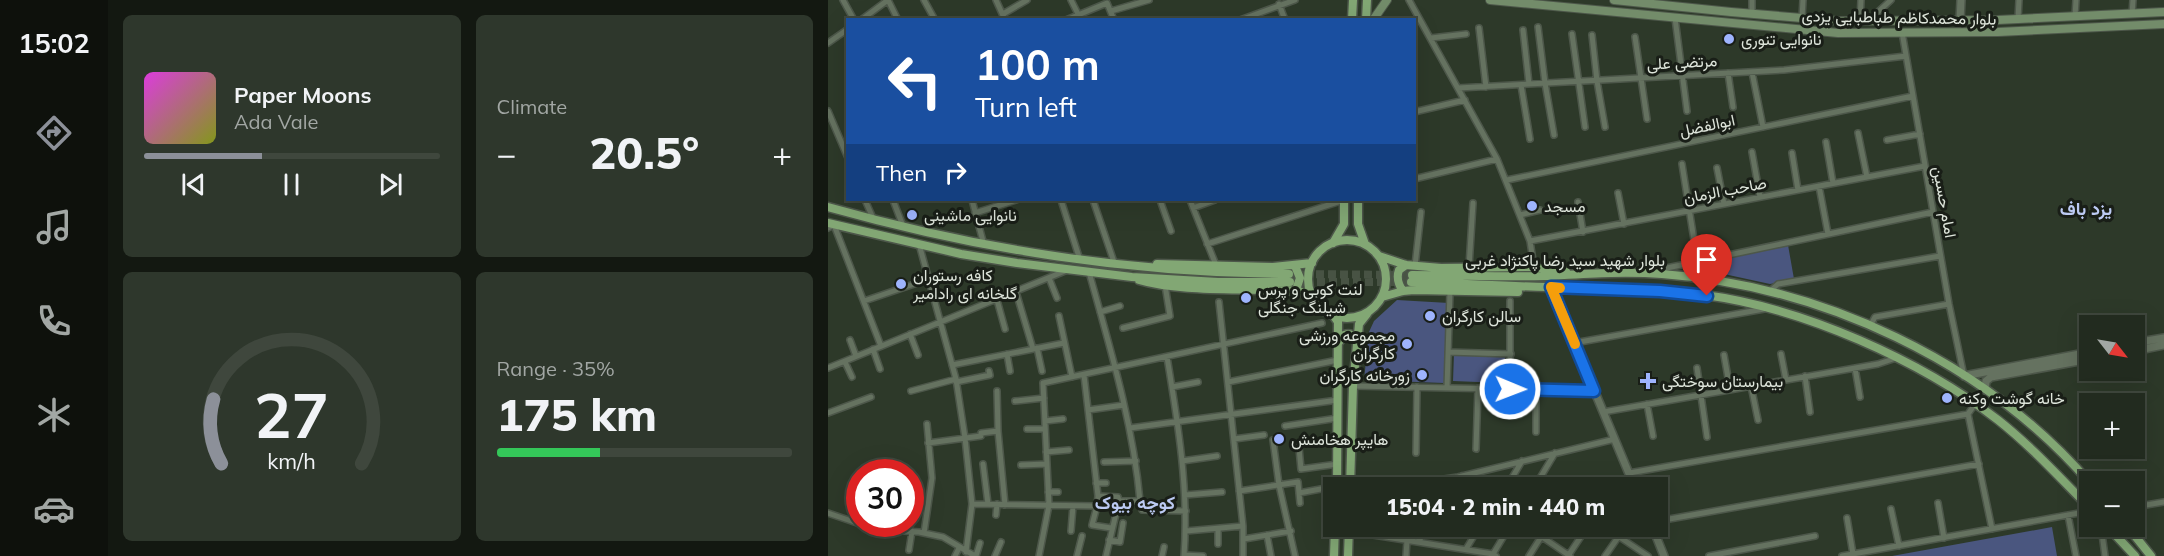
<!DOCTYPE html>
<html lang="en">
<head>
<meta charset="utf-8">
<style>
	body { margin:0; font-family:Mulish,Vazirmatn,sans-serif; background:#2e372c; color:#f1f3f6; height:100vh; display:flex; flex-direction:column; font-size:22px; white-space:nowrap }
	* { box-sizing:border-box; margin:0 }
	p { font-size:20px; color:#a2a7a4 }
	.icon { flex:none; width:33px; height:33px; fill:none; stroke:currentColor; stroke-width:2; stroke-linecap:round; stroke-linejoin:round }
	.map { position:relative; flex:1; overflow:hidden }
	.panel { display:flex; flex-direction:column; gap:15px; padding:15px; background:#131811; width:720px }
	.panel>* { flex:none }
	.guide { position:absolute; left:18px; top:18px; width:570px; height:183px; border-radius:0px; box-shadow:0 6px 24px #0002,0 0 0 2px #3f473d; background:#1a4fa0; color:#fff; overflow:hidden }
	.needle { width:39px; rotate:121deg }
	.buttons { position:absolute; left:1251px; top:315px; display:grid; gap:12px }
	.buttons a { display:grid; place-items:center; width:66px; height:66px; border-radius:0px; background:#222b1f; box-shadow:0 6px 24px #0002,0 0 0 2px #3f473d; font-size:30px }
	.speed { position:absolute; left:18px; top:459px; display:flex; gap:12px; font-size:30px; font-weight:700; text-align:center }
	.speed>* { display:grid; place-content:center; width:78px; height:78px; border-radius:50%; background:#222b1f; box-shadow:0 6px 24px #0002,0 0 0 2px #3f473d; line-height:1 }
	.speed .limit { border:9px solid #d22; background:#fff; color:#111 }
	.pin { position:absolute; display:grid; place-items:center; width:51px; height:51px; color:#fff; margin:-62px -26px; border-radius:50% 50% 50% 0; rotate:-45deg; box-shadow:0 0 6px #0007 }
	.pin .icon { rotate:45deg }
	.me { position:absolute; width:66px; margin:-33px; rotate:91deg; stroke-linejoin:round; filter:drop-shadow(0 0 4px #0008) }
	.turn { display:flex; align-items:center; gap:21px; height:126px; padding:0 30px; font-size:27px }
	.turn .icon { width:78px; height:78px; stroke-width:2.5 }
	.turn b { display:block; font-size:42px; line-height:51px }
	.then { display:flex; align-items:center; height:57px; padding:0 30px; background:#0003; gap:12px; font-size:22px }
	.big { font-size:45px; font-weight:800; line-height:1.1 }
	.panel .card { flex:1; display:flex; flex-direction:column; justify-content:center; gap:9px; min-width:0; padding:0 21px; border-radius:9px; background:#2e372c }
	.panel .dial { align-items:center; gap:0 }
	.dial svg { height:156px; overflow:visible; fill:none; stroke:#3f473d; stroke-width:7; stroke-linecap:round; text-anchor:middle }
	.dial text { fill:#f1f3f6; stroke:none }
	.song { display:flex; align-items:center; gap:18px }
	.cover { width:72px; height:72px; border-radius:9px; background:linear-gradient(135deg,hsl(300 70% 55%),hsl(70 70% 35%)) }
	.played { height:6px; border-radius:3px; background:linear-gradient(90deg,#8c9099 40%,#3f473d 40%) }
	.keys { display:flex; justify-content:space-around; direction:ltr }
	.heat { display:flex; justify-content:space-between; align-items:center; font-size:33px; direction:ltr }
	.charge { height:9px; border-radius:4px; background:linear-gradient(90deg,#34c759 35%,#3f473d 0) }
	.panel .tiles { flex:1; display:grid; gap:15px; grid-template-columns:repeat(2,1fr) }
	.trip { position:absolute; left:495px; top:477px; width:345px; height:60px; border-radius:0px; background:#222b1f; box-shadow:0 6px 24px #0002,0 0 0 2px #3f473d; font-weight:800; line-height:60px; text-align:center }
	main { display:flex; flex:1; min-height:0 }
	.tabs { display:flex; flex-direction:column; width:108px; justify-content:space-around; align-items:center; background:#0e110c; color:#a2a7a4 }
	.tabs .icon { width:42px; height:42px }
	.tabs .on { color:#8c9099 }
	.tabs b { font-size:27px; color:#f1f3f6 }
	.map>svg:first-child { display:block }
</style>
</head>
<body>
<main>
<nav class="tabs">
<b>15:02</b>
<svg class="icon on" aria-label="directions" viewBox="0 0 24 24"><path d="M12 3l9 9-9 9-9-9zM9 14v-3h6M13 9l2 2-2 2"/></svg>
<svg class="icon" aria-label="music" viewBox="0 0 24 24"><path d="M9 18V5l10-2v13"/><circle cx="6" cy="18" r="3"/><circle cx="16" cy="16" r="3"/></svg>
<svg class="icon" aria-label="phone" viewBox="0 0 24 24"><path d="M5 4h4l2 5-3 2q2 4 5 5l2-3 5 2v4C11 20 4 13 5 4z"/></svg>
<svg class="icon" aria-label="climate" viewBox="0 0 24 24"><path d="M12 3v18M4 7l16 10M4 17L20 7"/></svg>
<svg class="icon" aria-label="car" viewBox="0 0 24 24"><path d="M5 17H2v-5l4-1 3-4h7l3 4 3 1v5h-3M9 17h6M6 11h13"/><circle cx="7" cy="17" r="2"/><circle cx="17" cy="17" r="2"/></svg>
</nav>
<section class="panel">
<div class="tiles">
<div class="card">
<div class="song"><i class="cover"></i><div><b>Paper Moons</b><p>Ada Vale</p></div></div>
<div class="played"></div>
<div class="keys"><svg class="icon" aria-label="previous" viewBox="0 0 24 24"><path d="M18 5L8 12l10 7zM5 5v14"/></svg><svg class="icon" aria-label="pause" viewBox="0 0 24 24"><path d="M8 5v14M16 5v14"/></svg><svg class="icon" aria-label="next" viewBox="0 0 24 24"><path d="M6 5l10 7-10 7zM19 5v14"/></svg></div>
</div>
<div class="card"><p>Climate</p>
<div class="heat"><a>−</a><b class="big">20.5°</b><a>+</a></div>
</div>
<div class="card dial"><svg viewBox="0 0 100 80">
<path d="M14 69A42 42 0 1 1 86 69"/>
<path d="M14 69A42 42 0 0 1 10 36" stroke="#8c9099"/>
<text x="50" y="56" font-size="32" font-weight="700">27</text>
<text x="50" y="72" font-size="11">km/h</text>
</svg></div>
<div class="card"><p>Range · 35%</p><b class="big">175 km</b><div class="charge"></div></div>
</div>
</section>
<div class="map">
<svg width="1336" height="556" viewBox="0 0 1336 556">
	<rect width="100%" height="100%" fill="#2d3929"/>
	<path fill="#4a567f" d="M960,245L966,279L942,284L873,269L872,264Z
		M569,300L621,303L616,383L536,380L541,332L546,321Z
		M626,354L677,357L675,383L625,381Z
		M1224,527L1229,556H1064Z"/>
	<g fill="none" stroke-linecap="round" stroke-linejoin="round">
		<path stroke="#485344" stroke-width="8" stroke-dasharray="8 4" stroke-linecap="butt" d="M464,274L584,275
			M465,282H583"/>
		<g stroke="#4d574a" stroke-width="8">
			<path id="minor" d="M15,0L26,20
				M96,0L107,20
				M168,0L177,20
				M243,0L253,20
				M581,0L669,159L702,241L706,267
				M451,4L457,20
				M283,11L321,0
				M175,14L199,0
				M924,14V0
				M1304,14L1305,0
				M1247,17L1248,0
				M847,18L859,111
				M974,18L975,0
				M1190,19L1191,0
				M33,20L60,0L70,20
				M238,20L279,3L286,20
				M412,20L467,0
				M1032,21L1033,0
				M1040,21L1063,0
				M710,27L717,83L726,135
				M651,28L658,87
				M695,30L701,84
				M1074,32L1121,304L1136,376
				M744,34L757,127
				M764,35L769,81L777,127
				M807,37L819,119
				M603,38L638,34
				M0,43L20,29
				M924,72L935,127
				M900,73L905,107
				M693,85L702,139
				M630,88L956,70L1078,56
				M0,111L20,158
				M586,112L637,100
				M1030,133L1039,177
				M1059,140L1092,134
				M998,142L1005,183
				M924,152L932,197
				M964,153L970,190
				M854,164L872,278
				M889,168L896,204
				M586,179L669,159
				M679,180L1085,96
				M991,186L1000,234
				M790,193L796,224
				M37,200L45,218
				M65,200L75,226
				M144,200L156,245
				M233,200L252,260
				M265,200L287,265
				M332,200L343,231
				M362,200L388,265
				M750,202L755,232
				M365,208L387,200
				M147,213L188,200
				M692,215L712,210
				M0,228L6,225L53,346
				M702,241L1097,166
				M91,244L128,379L137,438L144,504L138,552
				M379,244L516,200
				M587,266L593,212
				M641,267L645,203
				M834,269L1105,212
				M261,272C282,348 305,423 312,501
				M221,278L229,298
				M188,292L205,349
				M941,292L950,284L1112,256
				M169,300L177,329
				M36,301L101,279
				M391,302L415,526V556
				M272,312L292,306
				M231,316L244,377
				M1042,326L1047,317L1121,304
				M295,328L342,316L337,285
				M82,334L90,355
				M22,340L28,356
				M746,343L936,309
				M209,348L214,371
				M45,349L52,369
				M620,352L683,354
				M179,354L182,371
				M953,354L958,380
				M896,355L902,389
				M339,357C350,423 361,490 356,556
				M17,362L24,377
				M124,365L236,343
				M0,368L237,271
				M869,368L879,437
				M1027,368L1032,397
				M256,375L270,496
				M977,376L982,412
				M128,382L162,375L161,371
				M400,382L510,360
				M525,386L766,391
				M923,386L930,420
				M344,387L370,382
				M619,388L622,291
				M682,389V301
				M83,391L128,379
				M187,401L216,398
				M819,404L825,436
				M1147,404L1140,414L1164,529
				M260,410L296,405
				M775,412L1050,364L1068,358
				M0,413L43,397
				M217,421L235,419
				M457,426L510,418
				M302,428L510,400
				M199,429H217
				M170,431L177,505
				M708,432V389
				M406,439L436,435
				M445,440L451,485L467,556
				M100,443L153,436V433L170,431L169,391
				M471,448L473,469L510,464
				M648,449L650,388
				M218,452L241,450
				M588,453L589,387
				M354,461L389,456
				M276,462L308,461
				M155,464L160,504
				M193,465L219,464
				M801,473L1140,414
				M709,482L717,488
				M268,483H278
				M555,488L630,477L787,439
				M627,488L634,476
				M678,488L694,461
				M706,488L727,453
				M411,491L470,482L471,493L509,486
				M220,492H230
				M471,493L472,503
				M357,495L394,492
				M1110,503L1116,538
				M144,504L269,506L270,496L290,497L291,501H312L314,510L358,511
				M269,506L264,525L283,528
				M1306,507L1336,502
				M1063,509L1071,546
				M0,513L47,529L91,532L115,537L147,556
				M168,515L169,504
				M1240,515L1248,556
				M1019,518L1025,554
				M830,521L1151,464
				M698,526L742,556
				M775,526L820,556
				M1273,526L1277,556
				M390,529V544
				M243,531L245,506
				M358,531L415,526
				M520,531L665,554L668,556
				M96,533L104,478L99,424
				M439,535L443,556
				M416,539L463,531
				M281,540L292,542L295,523
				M590,542L601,526
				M638,549L652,526
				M81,550L84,531
				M665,554L682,526
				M356,555L375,556
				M127,556L131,548
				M148,556L152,543
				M167,556L173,542
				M211,556L221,505L215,383L494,323
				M249,556L254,536
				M278,556L291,501
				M334,556L336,547
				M578,556L579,540
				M701,556L720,526
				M740,556L760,526
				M777,556L791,536
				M881,556L987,536
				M1014,556L1262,511"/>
		</g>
		<g stroke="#4d574a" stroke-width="10">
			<path id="tertiary" d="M1132,21L1133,0
				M723,287L807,488
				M1306,343L1336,338
				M1306,351L1336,345
				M1136,376L1262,352
				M1157,389L1158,381L1163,377L1262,359
				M824,526L836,556"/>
		</g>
		<g stroke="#4d574a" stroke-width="10">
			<path id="secondary" d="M662,0L1010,33L1170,32L1336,24
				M786,0L903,12L1010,21L1169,20L1336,12
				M545,20L559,0"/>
		</g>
		<g stroke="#4d574a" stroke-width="11">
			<path id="primary" d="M524,20L525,0
				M538,20L539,0
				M530,200V224L537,244
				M0,207C153,250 302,273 461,274
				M0,223L133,254L189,263L304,277L390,282H462
				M480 279a39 39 0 1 1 78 0a39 39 0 1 1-78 0Z
				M505,243L516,224V200
				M551,256L578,265L613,268L706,267L738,272
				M329,264L445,267L484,263
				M467,266L472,278L468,290
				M584,275C628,275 672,277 716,276C755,274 795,271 834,274C994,286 1156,361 1262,483
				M311,280C344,290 396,289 432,290C450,290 466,289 483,294
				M583,282C628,283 673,286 719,287C771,289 824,289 877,295C975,308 1092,360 1170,420C1203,446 1232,478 1262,508
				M575,291C570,284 568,278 571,270L578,265
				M554,297L575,291L586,290L690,292
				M505,315L510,322L509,488
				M511,342L516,335C522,333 527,335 529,342
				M522,488L525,386L531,324L539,314
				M1279,526L1307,556
				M1299,526L1323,556
				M506,556L507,526
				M520,556L521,526"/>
		</g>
		<use href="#minor" stroke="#657260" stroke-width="5"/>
		<use href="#tertiary" stroke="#657260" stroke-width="7"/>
		<use href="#secondary" stroke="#738c6a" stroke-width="8"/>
		<use href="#primary" stroke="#82a774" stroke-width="8"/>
	</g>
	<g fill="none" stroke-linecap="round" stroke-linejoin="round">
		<g stroke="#114b97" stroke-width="15">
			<path id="route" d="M682,389L766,391L723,287L832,291L879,296"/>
		</g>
		<use href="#route" stroke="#1a73e8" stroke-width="10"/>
		<path stroke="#f59e0b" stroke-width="10" d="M732,288L723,287L747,344"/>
	</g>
	<g fill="#9eb4fd" stroke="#191e17" stroke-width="2">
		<circle cx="901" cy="39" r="6"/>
		<circle cx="704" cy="206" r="6"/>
		<circle cx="84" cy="215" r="6"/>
		<circle cx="73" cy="284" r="6"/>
		<circle cx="418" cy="298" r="6"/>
		<circle cx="602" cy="316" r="6"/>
		<circle cx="579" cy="344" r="6"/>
		<circle cx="594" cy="375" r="6"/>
		<path d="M817 372h6v6h6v6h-6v6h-6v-6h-6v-6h6z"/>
		<circle cx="1119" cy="398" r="6"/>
		<circle cx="451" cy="439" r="6"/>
	</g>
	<g text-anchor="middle" stroke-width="6" stroke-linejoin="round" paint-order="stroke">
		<g font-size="16" fill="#dee5db" stroke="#191e17">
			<text transform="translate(1071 17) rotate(1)" y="6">بلوار محمدکاظم طباطبایی یزدی</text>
			<text transform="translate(854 62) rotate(-3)" y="6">مرتضی علی</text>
			<text transform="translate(879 125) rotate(-12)" y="6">ابوالفضل</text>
			<text transform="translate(897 190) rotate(-11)" y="6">صاحب الزمان</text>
			<text transform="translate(1117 202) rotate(80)" y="6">امام حسین</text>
			<text x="737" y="266">بلوار شهید سید رضا پاکنژاد غربی</text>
		</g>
		<g font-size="16" fill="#dee5db" stroke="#191e17" text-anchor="start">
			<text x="913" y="45">نانوایی تنوری</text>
			<text x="716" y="212">مسجد</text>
			<text x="96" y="221">نانوایی ماشینی</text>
			<text x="85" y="281">کافه رستوران<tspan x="85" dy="18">گلخانه ای رادامیر</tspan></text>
			<text x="430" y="295">لنت کوبی و پرس<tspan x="430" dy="18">شیلنگ‌ جنگلی</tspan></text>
			<text x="614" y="322">سالن کارگران</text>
			<text x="567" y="341" text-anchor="end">مجموعه ورزشی<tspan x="567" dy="18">کارگران</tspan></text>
			<text x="582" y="381" text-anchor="end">زورخانه کارگران</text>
			<text x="834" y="387">بیمارستان سوختگی</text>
			<text x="1131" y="404">خانه گوشت وکنه</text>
			<text x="463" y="445">هایپر هخامنش</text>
		</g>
		<g font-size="18" font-weight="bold" fill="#bccaf3" stroke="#191e17">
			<text x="1258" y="215">یزد باف</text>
			<text x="307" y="509">کوچه بیوک</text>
		</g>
	</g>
</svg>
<div class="buttons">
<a><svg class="needle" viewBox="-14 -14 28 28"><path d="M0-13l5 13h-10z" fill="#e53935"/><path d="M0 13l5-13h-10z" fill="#a2a7a4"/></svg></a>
<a>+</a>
<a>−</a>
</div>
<div class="speed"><div class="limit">30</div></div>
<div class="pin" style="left:879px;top:296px;background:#d93025"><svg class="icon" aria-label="arrive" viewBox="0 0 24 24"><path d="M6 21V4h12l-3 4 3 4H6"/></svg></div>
<svg class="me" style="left:682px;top:389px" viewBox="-20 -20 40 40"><circle r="17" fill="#1a73e8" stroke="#fff" stroke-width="3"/><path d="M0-11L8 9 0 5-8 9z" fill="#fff"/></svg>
<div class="trip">15:04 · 2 min · 440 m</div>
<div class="guide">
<div class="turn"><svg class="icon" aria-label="left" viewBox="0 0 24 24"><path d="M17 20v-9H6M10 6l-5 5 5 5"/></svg><div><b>100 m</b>Turn left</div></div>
<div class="then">Then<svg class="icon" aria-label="right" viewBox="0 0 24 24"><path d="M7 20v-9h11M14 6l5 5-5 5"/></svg></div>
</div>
</div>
</main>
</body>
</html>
